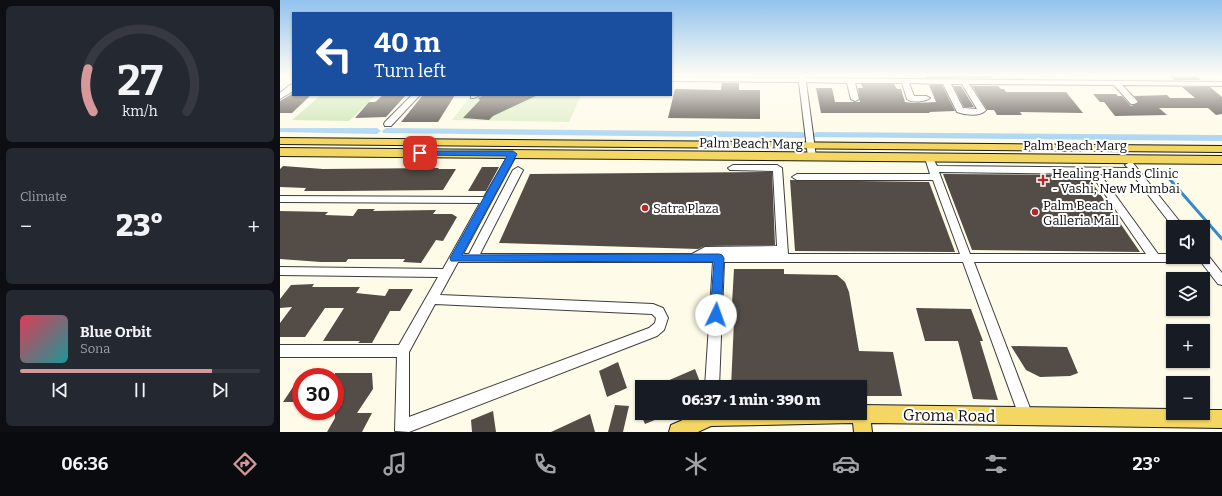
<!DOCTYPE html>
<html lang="en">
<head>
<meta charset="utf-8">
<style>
	body { margin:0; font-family:Bitter,serif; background:#242831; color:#f1f3f6; height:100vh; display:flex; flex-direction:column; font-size:15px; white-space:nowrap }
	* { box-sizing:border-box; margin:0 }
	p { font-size:13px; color:#9ea1a6 }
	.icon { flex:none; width:22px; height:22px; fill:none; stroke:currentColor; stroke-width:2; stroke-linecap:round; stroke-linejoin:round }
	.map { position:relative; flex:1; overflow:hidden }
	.details { display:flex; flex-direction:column; gap:6px; padding:6px; background:#0d0f14; width:280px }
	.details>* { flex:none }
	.guide { position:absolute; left:12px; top:12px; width:380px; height:84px; border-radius:0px; box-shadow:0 1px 3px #0004; background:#1a4fa0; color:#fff; overflow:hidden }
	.controls { position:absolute; left:886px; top:220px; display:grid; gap:8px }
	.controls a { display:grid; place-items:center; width:44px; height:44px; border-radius:0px; background:#171b24; box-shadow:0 1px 3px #0004; font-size:20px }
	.speed { position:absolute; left:12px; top:368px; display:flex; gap:8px; font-size:20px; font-weight:700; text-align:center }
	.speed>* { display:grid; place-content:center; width:52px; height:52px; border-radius:50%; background:#171b24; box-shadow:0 1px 3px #0004; line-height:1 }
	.speed .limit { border:6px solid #d22; background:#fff; color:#111 }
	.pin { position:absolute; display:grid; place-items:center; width:34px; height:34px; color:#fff; margin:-17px; border-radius:8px; box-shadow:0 2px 6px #0006 }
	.me { position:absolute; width:44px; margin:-22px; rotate:3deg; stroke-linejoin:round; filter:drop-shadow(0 0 3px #0008) }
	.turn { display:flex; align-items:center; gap:14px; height:84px; padding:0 16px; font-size:18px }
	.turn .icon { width:52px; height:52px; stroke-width:2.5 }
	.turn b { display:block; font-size:28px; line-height:34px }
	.big { font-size:30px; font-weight:800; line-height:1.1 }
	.details .widget { flex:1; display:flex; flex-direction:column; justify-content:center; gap:6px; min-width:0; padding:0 14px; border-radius:6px; background:#242831 }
	.details .dial { align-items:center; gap:0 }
	.dial svg { height:104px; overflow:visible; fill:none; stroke:#363941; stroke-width:7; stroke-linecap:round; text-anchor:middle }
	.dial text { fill:#f1f3f6; stroke:none }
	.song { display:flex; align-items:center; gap:12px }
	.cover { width:48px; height:48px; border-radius:6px; background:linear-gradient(135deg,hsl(350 70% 55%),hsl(180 70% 35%)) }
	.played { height:4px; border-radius:2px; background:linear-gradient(90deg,#d6989a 80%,#363941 80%) }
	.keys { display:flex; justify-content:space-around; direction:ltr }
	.heat { display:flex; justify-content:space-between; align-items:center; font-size:22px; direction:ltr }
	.trip { position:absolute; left:355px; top:380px; width:232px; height:40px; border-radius:0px; background:#171b24; box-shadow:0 1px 3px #0004; font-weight:800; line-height:40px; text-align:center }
	.menu { display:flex; height:64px; justify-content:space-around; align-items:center; background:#090b0e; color:#9ea1a6 }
	.menu .icon { width:28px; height:28px }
	.menu .selected { color:#d6989a }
	.menu b { font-size:18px; color:#f1f3f6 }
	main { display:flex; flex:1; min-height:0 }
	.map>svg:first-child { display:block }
</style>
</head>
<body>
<main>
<section class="details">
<div class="widget dial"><svg viewBox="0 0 100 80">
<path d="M14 69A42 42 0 1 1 86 69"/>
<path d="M14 69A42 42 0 0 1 10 36" stroke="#d6989a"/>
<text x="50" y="56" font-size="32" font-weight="700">27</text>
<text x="50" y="72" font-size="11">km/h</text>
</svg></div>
<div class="widget"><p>Climate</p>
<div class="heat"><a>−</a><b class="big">23°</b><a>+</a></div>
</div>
<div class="widget">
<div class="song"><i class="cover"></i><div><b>Blue Orbit</b><p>Sona</p></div></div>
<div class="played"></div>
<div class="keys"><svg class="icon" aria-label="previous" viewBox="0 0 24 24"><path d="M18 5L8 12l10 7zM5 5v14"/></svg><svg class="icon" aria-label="pause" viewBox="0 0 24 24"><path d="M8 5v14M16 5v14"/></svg><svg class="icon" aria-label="next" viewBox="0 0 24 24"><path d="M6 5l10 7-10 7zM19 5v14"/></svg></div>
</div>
</section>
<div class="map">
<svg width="942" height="432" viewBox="0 0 942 432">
	<rect width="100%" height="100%" fill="#fefbe8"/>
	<path fill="#cce6b4" d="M41,95H96L69,121L12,120Z"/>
	<path fill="#deeec6" d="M191,95H301L289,122L172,120Z"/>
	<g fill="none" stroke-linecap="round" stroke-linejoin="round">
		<path stroke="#3989c8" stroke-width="3" d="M886,175L942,239"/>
		<path fill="#afd7f4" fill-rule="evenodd" d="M0,128H97L101,131L97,134L0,132Z
			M106,128L523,132L527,135L523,138L103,133L102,131Z
			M537,132L942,135V141L534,137L533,135L534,133Z"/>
	</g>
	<path fill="#534c47" d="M646,76H712L713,78H646Z
		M890,76H916L921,80H894Z
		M442,83H459V90H480V119L388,118L395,89L441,90Z
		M581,84H614L617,89H621L625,102L635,103L656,102L649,85H662L675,111L649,112L650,113H541L536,88H552L555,102H580L578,88H583Z
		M673,86H681L694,107H684Z
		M692,86H718L721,89H724L726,92H786L803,113L740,112L742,115H717L714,110H707Z
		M902,87H930L942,97V114L936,115L928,108H879L887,115L835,116L824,102H820L813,94H836L838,96H842L851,106L859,102L854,96L887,95L890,98H915Z
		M13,93V95H31L12,113H0V101Z
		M103,95H126L106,117L75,118L89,102H95Z
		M143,95H175L158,122H121Z
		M204,95H258L213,116L209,120L183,118L200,100L198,98Z
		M3,166L43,169L159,168L158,169H176L163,190L62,191H24L26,188L0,187V169Z
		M202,167H219L206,191H188Z
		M492,172L495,245L425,246L418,249L219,243L250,174Z
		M663,174L807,175L860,252L692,250Z
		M510,180L649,182L675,252L515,251Z
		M78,209H95L93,211L156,210L153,214H172L177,217L163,241L156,240L141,263L123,262L125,259H68L66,262H41L0,259V211L48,212L45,215L73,216Z
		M454,269H504V274L557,275L565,282L569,292L579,351L613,352L622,396H580V387H451L454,321H451Z
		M34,284L32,287H80L76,293L105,296L109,289H133L120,311H110L92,343H78L80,341H43L64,308H45L25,337H0V323L12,307L0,308V299L11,285Z
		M636,308L691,309L703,341H700L718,400L693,399L678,341H645Z
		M731,346L787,347L798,373L790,376L760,377L746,370Z
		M338,362L347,388L327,397L319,371Z
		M415,369L422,387H373Z
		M55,373H92L93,389L77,413H92L82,432H47L55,418Z
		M21,375V402H3Z
		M335,405L349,406L343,432H328Z
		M213,411L216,432H192L191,420Z
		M360,413H392L365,424Z
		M310,414L315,432H271Z"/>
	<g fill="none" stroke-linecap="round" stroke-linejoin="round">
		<g stroke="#3d3d3d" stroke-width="2">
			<path id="minor" d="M518,76H526V78L942,82V86L842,85L858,102L854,104H851L834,85L689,84L706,110C700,117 685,115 677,112L663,84L629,83L634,96H646L650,98C645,102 632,103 627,99L622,83H575L579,99L575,101L571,99L567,83L526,82L536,157L532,160L528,157L519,82L391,81V77L519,78ZM671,84H682L697,109L683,108Z
				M10,85H13V91L0,99V93Z
				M132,95H140L111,126H105L104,124L105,122Z
				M191,95H200L194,98H191Z
				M233,151L237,154L183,254H189L233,170L238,167L243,170L200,254H412L425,247L497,246L493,171L450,170L448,168L453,165H497L502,168L508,254H680L653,180H517L512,177L517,174H650L645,158L649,155L652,156L657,166L848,168L845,165L850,162L853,163L904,227H893L852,174H820L878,254H893V257H923V253L927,254L942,273V285L938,284L921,262H694L753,416L751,421L746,423L741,421L739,416L683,262H444L439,387H425L433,262H178L160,295L373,304L383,308L388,318L384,330L377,336L129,432L115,431L117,357H0V345H119L158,277L0,275V267L163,269L200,203L0,202V196L204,197L229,154ZM659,172L811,174L866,254H690ZM155,304L372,314L376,318L375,323L369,328L129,417V352Z"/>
		</g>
		<g stroke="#1b1b1b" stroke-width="2">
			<path id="major" d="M0,138L942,146V152L0,144Z
				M0,148L942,156V164L0,156Z
				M580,405L893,409V413H923V410H942V428L591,423L592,432H574L573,423L431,426L418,432H389L391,425L419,413H580Z"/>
		</g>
		<use href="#minor" fill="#fff" fill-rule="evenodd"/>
		<use href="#major" fill="#f4d662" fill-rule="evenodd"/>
	</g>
	<linearGradient id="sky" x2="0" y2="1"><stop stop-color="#91c2ed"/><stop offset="0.55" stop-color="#fffdf5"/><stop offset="1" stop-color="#fffdf5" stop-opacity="0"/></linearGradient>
	<rect width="942" height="137" fill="url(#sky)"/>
	<path fill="#1a73e8" stroke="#114b97" d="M137,151H233L237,154L182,255L439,254L442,255L444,258L441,315L440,319L436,320L432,319L430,315L434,262L171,261L170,258L227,156L140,155H137Z"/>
	<g fill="#b52829" stroke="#fff" stroke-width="1.5">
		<path d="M761 174h4v4h4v4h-4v4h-4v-4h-4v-4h4z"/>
		<circle cx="365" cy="208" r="4"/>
		<circle cx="755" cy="212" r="4"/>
	</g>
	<g text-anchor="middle" stroke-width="4" stroke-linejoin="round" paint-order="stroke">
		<g font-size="13" fill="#0a0a0a" stroke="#fff">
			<text transform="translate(471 143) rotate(1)" y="5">Palm Beach Marg</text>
			<text x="795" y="150">Palm Beach Marg</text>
		</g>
		<g font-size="13" fill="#0a0a0a" stroke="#fff" text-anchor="start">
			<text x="772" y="178">Healing Hands Clinic<tspan x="772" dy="15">- Vashi, New Mumbai</tspan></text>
			<text x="763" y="210">Palm Beach<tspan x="763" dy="15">Galleria Mall</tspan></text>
			<text x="373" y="213">Satra Plaza</text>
		</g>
		<g font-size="16" fill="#0a0a0a" stroke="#fff">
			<text transform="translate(669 415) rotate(1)" y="6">Groma Road</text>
		</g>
	</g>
</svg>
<div class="controls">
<a><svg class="icon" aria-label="sound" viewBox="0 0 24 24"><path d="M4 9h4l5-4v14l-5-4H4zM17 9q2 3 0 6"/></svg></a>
<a><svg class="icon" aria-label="layers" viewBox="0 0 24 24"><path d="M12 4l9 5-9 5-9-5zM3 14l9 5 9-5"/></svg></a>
<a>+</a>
<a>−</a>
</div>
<div class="speed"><div class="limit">30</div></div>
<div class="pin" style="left:140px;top:153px;background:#d93025"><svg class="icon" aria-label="arrive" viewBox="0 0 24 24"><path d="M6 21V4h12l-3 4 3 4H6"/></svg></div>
<svg class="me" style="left:436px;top:315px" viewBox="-20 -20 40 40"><circle r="19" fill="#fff"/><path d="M0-13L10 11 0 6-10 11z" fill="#1a73e8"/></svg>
<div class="trip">06:37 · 1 min · 390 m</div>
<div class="guide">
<div class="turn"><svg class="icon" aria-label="left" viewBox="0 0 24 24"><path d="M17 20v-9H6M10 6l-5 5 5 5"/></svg><div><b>40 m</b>Turn left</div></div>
</div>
</div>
</main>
<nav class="menu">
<b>06:36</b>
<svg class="icon selected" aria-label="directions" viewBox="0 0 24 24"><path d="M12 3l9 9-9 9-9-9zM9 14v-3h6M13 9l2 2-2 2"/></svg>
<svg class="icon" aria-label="music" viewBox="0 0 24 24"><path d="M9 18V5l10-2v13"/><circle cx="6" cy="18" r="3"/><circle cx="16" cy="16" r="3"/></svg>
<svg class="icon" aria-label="phone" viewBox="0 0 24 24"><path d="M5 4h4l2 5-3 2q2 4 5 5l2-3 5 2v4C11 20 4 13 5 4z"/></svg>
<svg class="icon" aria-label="climate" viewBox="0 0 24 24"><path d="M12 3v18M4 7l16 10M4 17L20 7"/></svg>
<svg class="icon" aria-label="car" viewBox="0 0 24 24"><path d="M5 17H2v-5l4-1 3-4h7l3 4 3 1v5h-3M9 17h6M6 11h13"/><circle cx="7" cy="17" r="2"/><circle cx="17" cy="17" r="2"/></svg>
<svg class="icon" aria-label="filters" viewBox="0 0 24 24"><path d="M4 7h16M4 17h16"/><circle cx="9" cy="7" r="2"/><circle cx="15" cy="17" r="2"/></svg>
<b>23°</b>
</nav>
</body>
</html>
